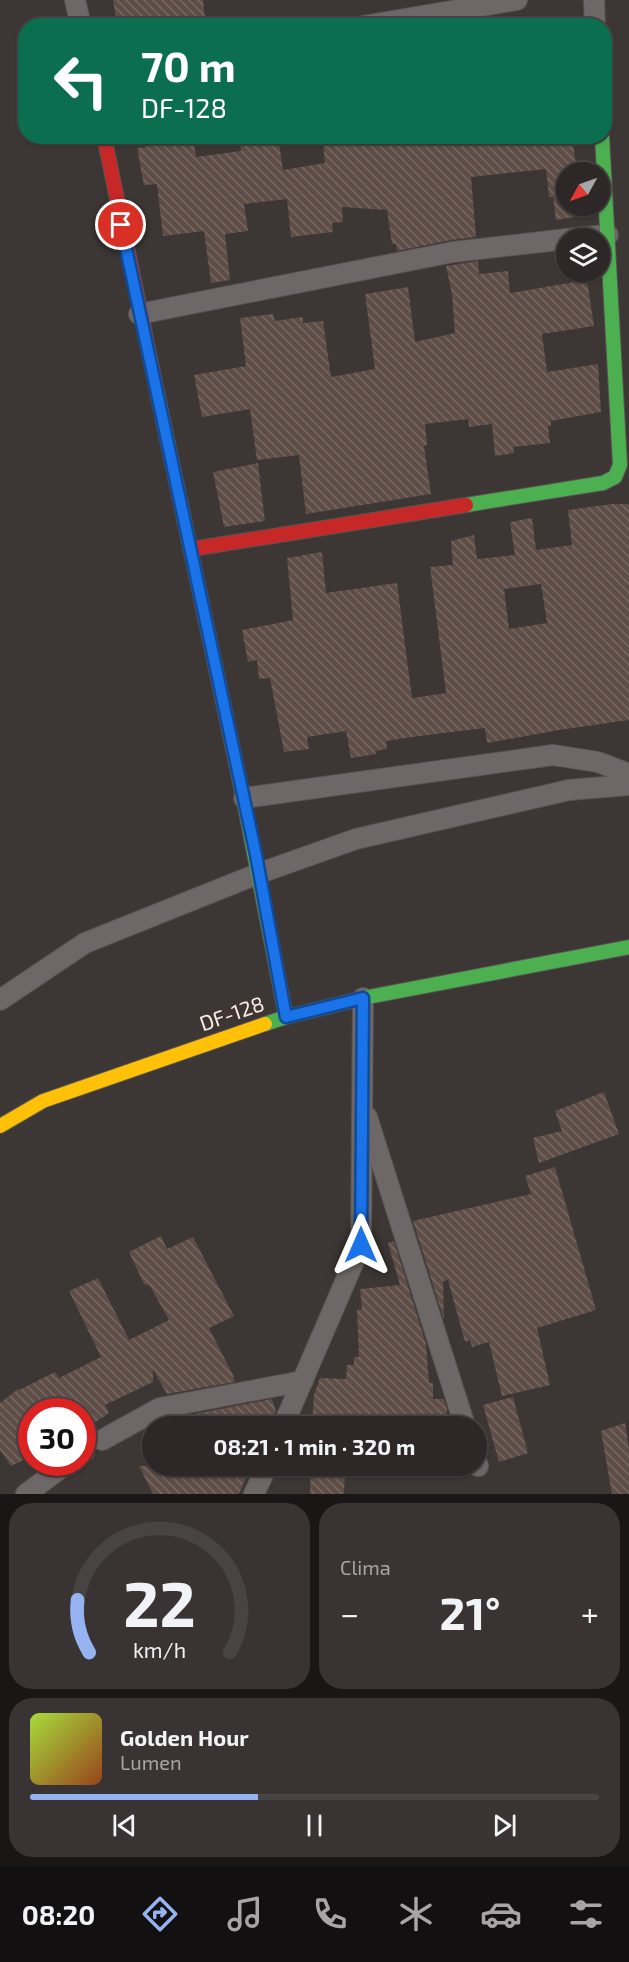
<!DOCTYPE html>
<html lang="pt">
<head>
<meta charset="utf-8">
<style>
	body { margin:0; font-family:"Exo 2",sans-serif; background:#393433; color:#f1f3f6; height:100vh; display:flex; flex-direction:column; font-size:22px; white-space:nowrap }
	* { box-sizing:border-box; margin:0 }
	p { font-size:20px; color:#a7a6a7 }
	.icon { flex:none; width:33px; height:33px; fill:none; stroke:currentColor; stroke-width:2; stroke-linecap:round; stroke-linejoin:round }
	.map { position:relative; height:1494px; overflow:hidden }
	.side { display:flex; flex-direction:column; gap:9px; padding:9px; background:#191615; flex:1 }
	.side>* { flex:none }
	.guide { position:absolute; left:18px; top:18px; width:594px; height:126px; border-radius:24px; box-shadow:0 2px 4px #0004,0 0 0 2px #484444; background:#0b6e4f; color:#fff; overflow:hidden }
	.needle { width:39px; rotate:230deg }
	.controls { position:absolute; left:556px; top:162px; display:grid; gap:12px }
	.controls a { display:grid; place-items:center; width:54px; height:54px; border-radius:50%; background:#2d2827; box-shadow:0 2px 4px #0004,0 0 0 2px #484444; font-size:30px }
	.speed { position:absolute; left:18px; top:1398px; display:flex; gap:12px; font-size:30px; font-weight:700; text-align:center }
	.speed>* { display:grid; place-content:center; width:78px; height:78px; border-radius:50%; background:#2d2827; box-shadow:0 2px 4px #0004,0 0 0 2px #484444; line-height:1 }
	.speed .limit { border:9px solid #d22; background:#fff; color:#111 }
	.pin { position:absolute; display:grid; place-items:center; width:51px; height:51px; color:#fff; margin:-26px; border:3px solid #fff; border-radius:50%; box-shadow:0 2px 6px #0007 }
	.me { position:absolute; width:66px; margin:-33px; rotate:0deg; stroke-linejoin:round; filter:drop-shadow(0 0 4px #0008) }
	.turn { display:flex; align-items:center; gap:21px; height:126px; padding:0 24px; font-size:27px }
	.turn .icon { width:78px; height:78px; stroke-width:2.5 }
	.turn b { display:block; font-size:42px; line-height:51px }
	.big { font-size:45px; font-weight:700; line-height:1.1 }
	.side .card { flex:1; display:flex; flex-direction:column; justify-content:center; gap:9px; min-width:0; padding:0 21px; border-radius:24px; background:#393433 }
	.side .dial { align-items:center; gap:0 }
	.dial svg { height:156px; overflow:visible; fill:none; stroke:#484444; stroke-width:7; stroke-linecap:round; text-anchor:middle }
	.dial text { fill:#f1f3f6; stroke:none }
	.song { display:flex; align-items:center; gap:18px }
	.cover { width:72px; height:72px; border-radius:9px; background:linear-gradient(135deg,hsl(80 70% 55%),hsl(20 70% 35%)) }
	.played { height:6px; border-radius:3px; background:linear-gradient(90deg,#95b2f1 40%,#484444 40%) }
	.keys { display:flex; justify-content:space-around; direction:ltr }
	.heat { display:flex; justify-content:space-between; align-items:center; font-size:33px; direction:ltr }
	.side .tiles { flex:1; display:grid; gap:9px; grid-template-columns:1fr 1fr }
	.card:last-child { grid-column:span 2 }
	.trip { position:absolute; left:142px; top:1416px; width:345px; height:60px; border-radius:30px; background:#2d2827; box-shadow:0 2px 4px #0004,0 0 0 2px #484444; font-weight:700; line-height:60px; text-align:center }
	.dock { display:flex; height:96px; justify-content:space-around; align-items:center; background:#121010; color:#a7a6a7 }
	.dock .icon { width:42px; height:42px }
	.dock .selected { color:#95b2f1 }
	.dock b { font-size:27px; color:#f1f3f6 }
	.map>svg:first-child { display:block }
</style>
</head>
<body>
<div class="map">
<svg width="629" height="1494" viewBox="0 0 629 1494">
	<defs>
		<pattern id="building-back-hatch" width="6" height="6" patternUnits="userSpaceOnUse" patternTransform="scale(1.5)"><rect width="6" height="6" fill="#5e4e47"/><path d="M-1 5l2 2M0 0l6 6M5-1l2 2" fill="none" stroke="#766862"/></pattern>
	</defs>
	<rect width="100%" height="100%" fill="#3c3634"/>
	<path fill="url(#building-back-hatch)" fill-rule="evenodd" d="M113,0H203L206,26H117Z
		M172,136H193L196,157L241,151L239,136H278L283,170L325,163L322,136H406L407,144L448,136H494V140L521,136H572L577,172H567V206H581L582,216L556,220L553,197H549L546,169L471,177L476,237L451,240L397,251L396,244H392L387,210L342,207L343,222L332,223L333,232L291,237L287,199L244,204L248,231L225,234L230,280L211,283L204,231L163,236L157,184L144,185L137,148L156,145V139Z
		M478,261L479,274L508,271L510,293L587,280L594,326L542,334L547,372L598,364L601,412L551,421V426H548L550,443L513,447L514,453L495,456L492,424L469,427L468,419L425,424L427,445L424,446L431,494L306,514L299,455L257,460L250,409L202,417L194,375L246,366L240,318L273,314L275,321L303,317V323L323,321L331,377L375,369L365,294L408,287L415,342L455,333L452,294L446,266Z
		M258,463L265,521L224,527L213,472Z
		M612,504H629V720L559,730L487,743L485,728L419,736L386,741L387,749L375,751L376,754L351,758L346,731L307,737L309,749L284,752L270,678L259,679L257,660L248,662L242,630L293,620L287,558L322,552L326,593L397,583L412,698L446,693L430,567L453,565L451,541L474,535L477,559L515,555L510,522L532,518L536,550L572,545L568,510ZM541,584L547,623L509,629L504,589Z
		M604,1092L619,1134L539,1163L533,1138L562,1131L555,1111Z
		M555,1167L596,1310L537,1328L550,1385L502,1396L489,1342L472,1347L470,1340L465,1342L448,1280L443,1281L444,1320L413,1221L531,1194L525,1176Z
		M161,1236L167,1249L193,1237L234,1316L209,1328L233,1375L235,1382L167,1394L153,1369V1382L105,1405L109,1413L88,1427L82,1415V1412H32V1456L11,1466L0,1450V1403L18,1389L19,1390L55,1372L59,1378L101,1357L69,1291L98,1278L129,1340L169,1320L150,1286L144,1284L129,1252Z
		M394,1241L426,1344L429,1383H433V1399H444L447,1408V1426H312L314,1395L320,1378L346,1379L347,1365H354V1357H359L357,1310L362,1309L360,1289L400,1285L388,1243Z
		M513,1397L528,1453L499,1462L483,1405Z
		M272,1399L276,1411L269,1426H261L254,1423L242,1426H184L179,1417Z
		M625,1423L629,1450V1494H612L601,1431Z
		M139,1466H251L239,1494H153Z
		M311,1466H345L344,1494H310Z"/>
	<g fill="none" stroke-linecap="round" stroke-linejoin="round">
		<g stroke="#595452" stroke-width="22">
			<path id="street" d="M75,0L81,26
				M594,0L595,26
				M363,26L517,0
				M574,238L608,235
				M139,314L453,252L567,239
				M244,798L553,755L598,762L629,774
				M0,1000L85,943L260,873L356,839L569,790L629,785
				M367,1117L465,1426
				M283,1426L361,1245L363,998
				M102,1440L160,1408L303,1381
				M82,1453L84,1452
				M477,1463L478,1466
				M26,1494L69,1462
				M254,1494L267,1466"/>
		</g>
		<g stroke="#595452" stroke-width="16">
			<path id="fast" d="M157,392L243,796L286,1017
				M466,505L603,483L615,477L620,465L602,136
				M265,1024L286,1017L363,998L629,947"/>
		</g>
		<g stroke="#595452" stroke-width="16">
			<path id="slow" d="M0,1126L43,1101L265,1024"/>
		</g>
		<g stroke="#595452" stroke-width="16">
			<path id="jam" d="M104,136L157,392
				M192,549L466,505"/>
		</g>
		<use href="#street" stroke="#6d6867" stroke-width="20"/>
		<use href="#fast" stroke="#4caf50" stroke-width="14"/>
		<use href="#slow" stroke="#ffc107" stroke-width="14"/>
		<use href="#jam" stroke="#c62828" stroke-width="14"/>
	</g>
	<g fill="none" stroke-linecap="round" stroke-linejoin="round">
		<g stroke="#114b97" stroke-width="15">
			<path id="route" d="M121,225L256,855L286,1017L363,998L361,1245"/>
		</g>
		<use href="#route" stroke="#1a73e8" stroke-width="10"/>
	</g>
	<g text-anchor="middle" stroke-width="6" stroke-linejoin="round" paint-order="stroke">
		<g font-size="21" fill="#f5eeeb" stroke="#403531">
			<text transform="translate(232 1014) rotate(-19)" y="7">DF-128</text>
		</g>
	</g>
</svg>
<div class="controls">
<a><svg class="needle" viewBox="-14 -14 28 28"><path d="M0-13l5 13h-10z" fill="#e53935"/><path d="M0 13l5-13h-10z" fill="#a7a6a7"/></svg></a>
<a><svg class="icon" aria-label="layers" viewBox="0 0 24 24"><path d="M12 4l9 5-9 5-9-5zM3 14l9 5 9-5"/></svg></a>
</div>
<div class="speed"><div class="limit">30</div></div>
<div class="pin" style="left:121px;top:225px;background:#d93025"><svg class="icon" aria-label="arrive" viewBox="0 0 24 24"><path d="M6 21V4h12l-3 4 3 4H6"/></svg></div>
<svg class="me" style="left:361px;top:1245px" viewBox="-20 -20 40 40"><path d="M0-17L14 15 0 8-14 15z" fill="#1a73e8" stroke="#fff" stroke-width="4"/></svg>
<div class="trip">08:21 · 1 min · 320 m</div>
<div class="guide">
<div class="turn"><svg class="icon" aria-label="left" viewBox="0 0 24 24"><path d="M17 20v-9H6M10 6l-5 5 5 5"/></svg><div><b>70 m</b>DF-128</div></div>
</div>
</div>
<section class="side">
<div class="tiles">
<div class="card dial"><svg viewBox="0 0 100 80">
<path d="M14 69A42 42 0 1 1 86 69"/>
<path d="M14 69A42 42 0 0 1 8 42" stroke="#95b2f1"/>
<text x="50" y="56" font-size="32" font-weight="700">22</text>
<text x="50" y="72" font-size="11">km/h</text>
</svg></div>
<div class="card"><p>Clima</p>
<div class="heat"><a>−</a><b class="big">21°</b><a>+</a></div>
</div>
<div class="card">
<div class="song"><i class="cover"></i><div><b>Golden Hour</b><p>Lumen</p></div></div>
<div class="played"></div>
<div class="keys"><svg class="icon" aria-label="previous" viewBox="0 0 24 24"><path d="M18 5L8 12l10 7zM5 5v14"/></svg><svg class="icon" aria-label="pause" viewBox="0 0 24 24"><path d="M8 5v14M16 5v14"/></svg><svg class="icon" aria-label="next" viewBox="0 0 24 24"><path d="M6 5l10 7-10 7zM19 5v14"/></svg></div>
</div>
</div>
</section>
<nav class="dock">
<b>08:20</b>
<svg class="icon selected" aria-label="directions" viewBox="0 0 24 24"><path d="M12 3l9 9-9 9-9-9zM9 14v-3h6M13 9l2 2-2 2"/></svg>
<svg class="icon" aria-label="music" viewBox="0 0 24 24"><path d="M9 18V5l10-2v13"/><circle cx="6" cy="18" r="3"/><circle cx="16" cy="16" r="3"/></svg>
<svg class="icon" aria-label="phone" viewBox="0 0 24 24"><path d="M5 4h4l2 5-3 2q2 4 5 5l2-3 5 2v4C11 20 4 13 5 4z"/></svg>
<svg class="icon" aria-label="climate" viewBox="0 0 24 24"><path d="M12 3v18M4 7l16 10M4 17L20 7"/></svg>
<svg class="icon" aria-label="car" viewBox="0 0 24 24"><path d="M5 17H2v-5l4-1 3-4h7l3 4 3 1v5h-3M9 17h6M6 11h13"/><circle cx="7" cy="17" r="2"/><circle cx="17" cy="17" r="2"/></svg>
<svg class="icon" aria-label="filters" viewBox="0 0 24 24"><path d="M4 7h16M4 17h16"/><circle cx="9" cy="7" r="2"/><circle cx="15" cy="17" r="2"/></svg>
</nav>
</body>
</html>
